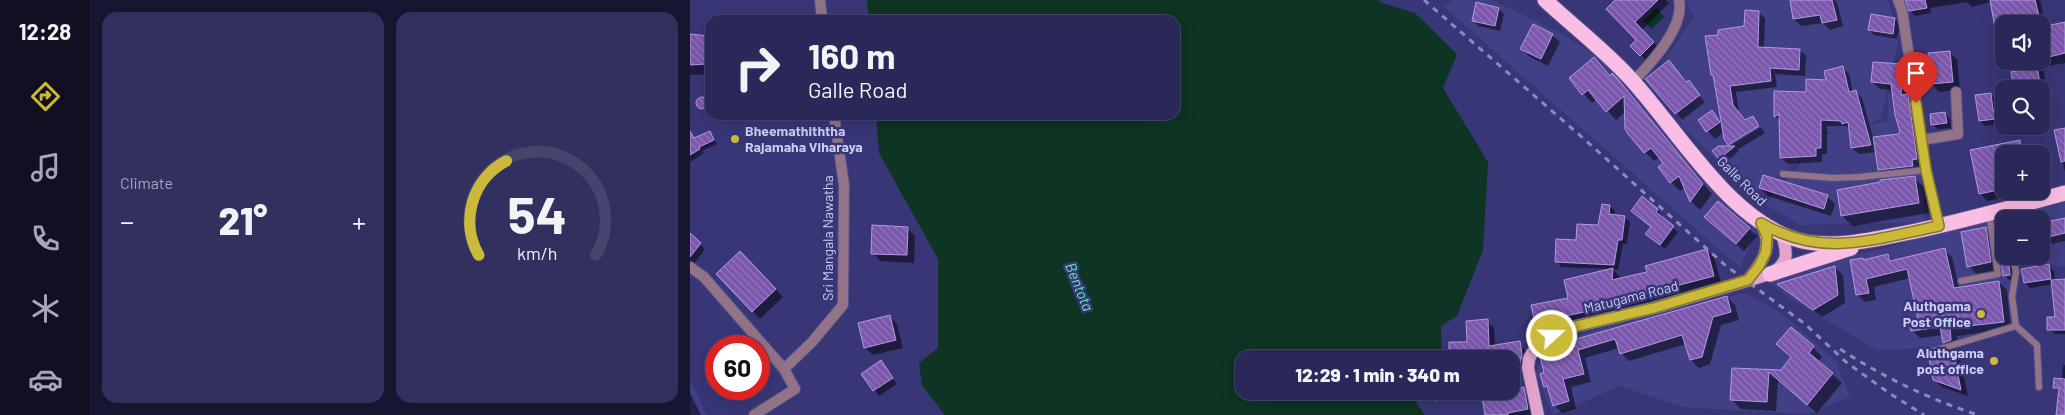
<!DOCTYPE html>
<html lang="en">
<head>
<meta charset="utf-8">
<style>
	body { margin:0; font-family:Barlow,sans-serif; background:#32305e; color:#f1f3f6; height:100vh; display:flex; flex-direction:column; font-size:19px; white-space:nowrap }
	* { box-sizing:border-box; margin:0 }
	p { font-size:16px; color:#a5a6ba }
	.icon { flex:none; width:28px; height:28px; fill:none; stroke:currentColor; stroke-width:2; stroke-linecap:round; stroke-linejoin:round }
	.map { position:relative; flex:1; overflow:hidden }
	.panel { display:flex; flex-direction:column; gap:12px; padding:12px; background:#171630; width:600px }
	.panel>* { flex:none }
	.top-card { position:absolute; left:15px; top:15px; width:475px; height:105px; border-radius:15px; box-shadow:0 5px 20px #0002,0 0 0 1px #46446e; background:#2a2858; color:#f1f3f6; overflow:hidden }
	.buttons { position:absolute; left:1305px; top:15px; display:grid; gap:10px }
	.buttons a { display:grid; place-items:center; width:55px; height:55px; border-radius:10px; background:#2a2858; box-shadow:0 5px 20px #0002,0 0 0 1px #46446e; font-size:25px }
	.speed { position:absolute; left:15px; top:335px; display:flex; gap:10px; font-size:25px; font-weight:700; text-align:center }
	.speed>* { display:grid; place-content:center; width:65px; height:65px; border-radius:50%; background:#2a2858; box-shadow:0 5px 20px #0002,0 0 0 1px #46446e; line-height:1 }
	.speed .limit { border:8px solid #d22; background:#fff; color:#111 }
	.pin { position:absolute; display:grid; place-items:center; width:42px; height:42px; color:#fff; margin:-51px -21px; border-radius:50% 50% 50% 0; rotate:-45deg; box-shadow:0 0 5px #0007 }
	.pin .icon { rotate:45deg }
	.me { position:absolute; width:55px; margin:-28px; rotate:69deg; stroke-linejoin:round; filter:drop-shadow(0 0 4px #0008) }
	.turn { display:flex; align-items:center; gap:18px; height:105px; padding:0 20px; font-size:22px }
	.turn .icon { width:65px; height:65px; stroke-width:2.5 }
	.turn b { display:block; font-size:35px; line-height:42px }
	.big { font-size:38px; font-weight:800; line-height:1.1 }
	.panel .tile { flex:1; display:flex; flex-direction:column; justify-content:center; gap:8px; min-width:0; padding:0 18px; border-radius:15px; background:#32305e }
	.panel .dial { align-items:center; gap:0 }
	.dial svg { height:130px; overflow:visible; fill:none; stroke:#46446e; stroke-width:7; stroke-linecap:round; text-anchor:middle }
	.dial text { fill:#f1f3f6; stroke:none }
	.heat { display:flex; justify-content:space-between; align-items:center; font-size:28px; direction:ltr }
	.panel .tiles { flex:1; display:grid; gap:12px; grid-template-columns:repeat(2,1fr) }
	.trip { position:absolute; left:545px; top:350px; width:285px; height:50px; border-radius:15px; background:#2a2858; box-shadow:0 5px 20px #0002,0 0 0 1px #46446e; font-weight:800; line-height:50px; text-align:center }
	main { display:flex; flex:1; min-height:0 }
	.tabs { display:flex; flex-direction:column; width:90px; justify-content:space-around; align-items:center; background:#111023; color:#a5a6ba }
	.tabs .icon { width:35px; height:35px }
	.tabs .current { color:#cbb939 }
	.tabs b { font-size:22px; color:#f1f3f6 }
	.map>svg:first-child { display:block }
</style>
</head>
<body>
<main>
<nav class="tabs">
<b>12:28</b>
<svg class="icon current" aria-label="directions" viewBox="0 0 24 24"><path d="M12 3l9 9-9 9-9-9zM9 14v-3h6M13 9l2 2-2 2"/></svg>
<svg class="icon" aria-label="music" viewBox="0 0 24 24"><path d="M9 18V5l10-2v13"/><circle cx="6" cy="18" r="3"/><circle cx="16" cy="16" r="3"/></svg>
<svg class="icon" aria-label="phone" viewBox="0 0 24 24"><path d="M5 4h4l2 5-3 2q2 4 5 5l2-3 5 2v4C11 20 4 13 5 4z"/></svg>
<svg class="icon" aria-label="climate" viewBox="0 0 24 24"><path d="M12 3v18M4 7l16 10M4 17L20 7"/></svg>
<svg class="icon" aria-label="car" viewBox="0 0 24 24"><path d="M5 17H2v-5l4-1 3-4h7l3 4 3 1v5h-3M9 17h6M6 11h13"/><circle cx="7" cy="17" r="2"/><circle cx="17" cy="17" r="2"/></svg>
</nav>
<section class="panel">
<div class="tiles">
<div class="tile"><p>Climate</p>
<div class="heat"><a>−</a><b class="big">21°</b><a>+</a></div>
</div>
<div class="tile dial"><svg viewBox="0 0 100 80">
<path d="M14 69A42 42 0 1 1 86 69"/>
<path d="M14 69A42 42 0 0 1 31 11" stroke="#cbb939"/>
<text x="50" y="56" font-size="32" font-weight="700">54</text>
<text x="50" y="72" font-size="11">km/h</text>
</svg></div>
</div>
</section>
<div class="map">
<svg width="1375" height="415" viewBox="0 0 1375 415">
	<defs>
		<pattern id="building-back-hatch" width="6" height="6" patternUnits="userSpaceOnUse" patternTransform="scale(1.25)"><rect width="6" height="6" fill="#7a56ac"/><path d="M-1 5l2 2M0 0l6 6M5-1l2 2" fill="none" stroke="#9175bc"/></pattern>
	</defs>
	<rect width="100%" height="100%" fill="#383676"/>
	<path fill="#413f85" d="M764,0H802L869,32L922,66L1069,226L1050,268L753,6Z
		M995,0H1198L1209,37L1191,118L1179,125L1198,121V94L1222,90L1235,222L1111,225L1074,204L1110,164V132L1138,134L1143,133L1106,126L1107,163L1061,194L995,129L964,77L1004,17Z
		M1375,199V267L1337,260L1336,256H1351V219H1324L1322,213Z
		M1311,217L1314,227V256H1321L1323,273L1322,323L1272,342L1245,348L1187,350L1099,298L1078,281L1103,270L1200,247L1260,228Z
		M1055,293L1090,312L1146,361L1160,397L1118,414L993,407L930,386L863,415L846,374L855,345L911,328Z
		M0,378L16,415H0Z"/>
	<path fill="#0e3423" d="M177,0H688L692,3L725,13L767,54L753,88L798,162L793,250L767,316L751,326L752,359H554V391H728L727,404L735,415H255L232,385L229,363L248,348V259L189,153L186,115H485V20H179Z
		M966,8L974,17L961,29L953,20Z"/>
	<path fill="#0007" d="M926,0H976L979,3L952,30L971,50L958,62L942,46L948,40Z
		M1101,0H1144L1147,2L1153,26L1140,30L1133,23L1111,26L1104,19Z
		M1217,0H1300V2L1282,7L1277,2L1240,8L1241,13L1225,16L1220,10Z
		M1328,0H1350L1356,27L1375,23V63L1353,67L1359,102L1351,103V89H1325L1338,70L1336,61H1351V24H1314L1313,35L1306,27Z
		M787,4L809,9L814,14L810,31L788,26L783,20Z
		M1068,12L1075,18L1074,48L1110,50L1116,56L1115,76L1085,74L1087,87L1046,92L1049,113L1056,121L1062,117L1070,125L1039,145L1035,139L1034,132L1025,139L1009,121L1022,112L1033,124L1024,77L1022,75L1029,36L1055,28Z
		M1205,19L1210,24L1207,39L1184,35L1179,30Z
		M0,35L20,39V74L0,75Z
		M862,35L870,42L858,66L840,57L832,49Z
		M1260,52L1267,60L1270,90L1249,92L1242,84Z
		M904,59L921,77L922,75L936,89L1022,194L1010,210L1001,201L995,187L990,191L981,182L975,163L970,157L964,161L955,152L936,111L926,120L907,99L902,103L880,79Z
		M979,62L1015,102L992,120L957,79Z
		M1213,66L1220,73L1218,97L1225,103L1234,166L1229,167L1230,173L1197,177L1189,169L1186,152L1169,154L1162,148L1160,130L1156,126H1137V154H1132V162L1098,164L1091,158L1090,121L1086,117L1085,92L1117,93L1137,81L1153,68L1159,74L1163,93L1166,92L1172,98L1183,138L1209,135L1211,132L1203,90L1190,89L1182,82Z
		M1300,94L1305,99L1307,111L1314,110V123L1295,126L1290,121Z
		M7 104a6 6 0 1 1 12 0a6 6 0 1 1-12 0Z
		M1255,114L1260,119L1261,128L1248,129L1242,124Z
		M1071,127L1075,133L1047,150L1049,151L1035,163L1024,151L1042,147L1040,146Z
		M1375,129V172L1366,131Z
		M19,132L27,144L12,151L14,153L0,162V140H4Z
		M1329,141L1337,150L1347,148L1354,155L1361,190L1351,192L1350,191L1351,154H1314V191H1344L1297,201L1290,193L1282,151Z
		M1224,178L1235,188L1239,213L1163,226L1152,216Z
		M1070,188L1137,196L1145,204L1141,216L1078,196Z
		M952,198L967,210L972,215L971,217L988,232L975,249L961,236L962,228L942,211Z
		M920,206L925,211L924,216L935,217L940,222L937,244H933L928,270L923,269L930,277L929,279L959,273L1016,250L1024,257L1031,283L962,301V305L853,329L846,322L922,269L871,267L867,262L887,241L910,227Z
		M1375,219V241L1362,244L1360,241L1351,243V224Z
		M1024,225L1059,229L1067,236L1054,251Z
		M217,228L225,236L224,263L190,261L183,253Z
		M1295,228L1303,236L1308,270L1286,274L1279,266Z
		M0,235L15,249L4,264L0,261Z
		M1254,250L1262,257L1269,288L1309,282L1317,290L1321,329L1267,336L1268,348L1262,350L1254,342L1253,335L1230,338L1222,330L1230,320L1220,278L1184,287L1186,300L1175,302L1167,294L1172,259L1174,261L1198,255L1204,261Z
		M50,253L93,297L70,319L28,274Z
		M1314,256H1323L1325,280L1320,281L1314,275Z
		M1358,266L1364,271L1365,281L1375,280V334H1365L1358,327L1366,318L1363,284L1340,288L1335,283Z
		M1145,267L1153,275L1155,303L1132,317L1089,284Z
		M1037,297L1045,305L1049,320L1031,325L1020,364L1009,368L1001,360L996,344L939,361L931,353L929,348L895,358L901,382L881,387L886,409L872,413L864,405L860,391L855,386L856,373L851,357Z
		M199,316L207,324L213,348L183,355L175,348L169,324Z
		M797,321L804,328L805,347L828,343L835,350L837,371L821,373V359H764L760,355L778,343Z
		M1088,344L1123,347L1132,357L1128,362L1152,383L1127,413L1088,380L1086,411L1051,409L1042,400L1043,369L1091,371L1102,358Z
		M1263,352L1270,359L1278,396L1252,387L1244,379Z
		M191,362L207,384L189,396L173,374Z
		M1373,365H1375V415H1367L1370,392L1365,387L1372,380Z
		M821,382L822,390L833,388L840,395L845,415H796L821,391Z
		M739,391L750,393L749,402L738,399Z
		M0,393L11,415H0Z"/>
	<path fill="url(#building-back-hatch)" stroke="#b499e2" d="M925,0H968L945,22L964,42L950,56L940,46L946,40L916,9Z
		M1100,0H1142L1147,20L1132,23L1130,15L1103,19Z
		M1215,0H1235L1237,8L1219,11Z
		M1300,0H1345L1351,24H1314V26L1305,28Z
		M786,2L809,8L805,26L782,21Z
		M1055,10L1069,11L1068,47L1110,49L1109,70L1080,68L1081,81L1040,86L1043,105L1055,120L1063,116L1069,126L1038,145L1034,139L1023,75H1021L1015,36L1028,35V30L1054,26Z
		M1181,14L1205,18L1203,34L1178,30Z
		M1375,22V53L1351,59V27Z
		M843,24L863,34L851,59L830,49Z
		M0,34L19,36L16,64L0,65Z
		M1260,51L1263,82L1240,84L1238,53Z
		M904,57L920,76L922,73L927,78L1013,184L1000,202L989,176L980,183L968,167L973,163L961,148L954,153L938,134L935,129L934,96L916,112L898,90L892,95L879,78Z
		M979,60L996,82L999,80L1010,95L985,114L955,79Z
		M1335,61H1346L1351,89H1324L1321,72L1336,69Z
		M1183,62L1213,64L1211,95L1218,94L1227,159L1222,160L1223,166L1188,170L1183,137L1208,134L1210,132L1205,115L1201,84L1181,82Z
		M1153,66L1159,92L1166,90L1181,145L1161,148L1158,122L1152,124L1151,121L1131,120V148H1126V156L1090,158L1089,114L1084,117V91L1116,92V79L1136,80L1134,71Z
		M1301,93L1303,110L1314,109V118L1289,121L1285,95Z
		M6 103a6 6 0 1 1 12 0a6 6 0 1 1-12 0Z
		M1022,110L1030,122L1016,132L1008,120Z
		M1255,112L1257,123L1241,125L1240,114Z
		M1375,128V161L1371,162L1364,130Z
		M0,131L4,138L20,131L24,140L9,147L10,149L0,155Z
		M1330,140L1332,154H1314V189L1289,194L1280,150Z
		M1028,146H1045L1029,159L1022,151Z
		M1073,175L1138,195L1134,209L1069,188Z
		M1225,176L1229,203L1151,216L1147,190L1190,182V180Z
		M952,196L968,209L966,212L984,226L970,245L955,234L961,227L941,211Z
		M1028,201L1060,228L1046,244L1014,217Z
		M912,204L920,205L919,214L935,216L932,240H928L924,265L865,262L866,239L886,240L887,224L908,225Z
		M1375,218V233L1354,238L1351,223Z
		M182,225L218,227L217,255L181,254Z
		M1296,227L1301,262L1277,267L1271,232Z
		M0,233L11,243L0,257Z
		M1308,241H1314V256H1318L1320,275L1313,276Z
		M1255,248L1264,288L1309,281L1314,322L1260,328L1261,340L1253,343L1250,327L1221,331L1219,320L1228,319L1217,269L1176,279L1179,293L1166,295L1160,260L1173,258V260L1198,254L1200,261Z
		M1017,249L1024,276L955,294L956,298L845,323L841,305L878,298L874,280L923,268L922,280L957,272L955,266Z
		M50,251L86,289L62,312L26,274Z
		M1359,264L1361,279L1334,283L1331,269Z
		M1145,266L1148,295L1123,310L1087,284Z
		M1375,279V330H1357V317H1365L1361,280Z
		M1037,296L1041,312L1023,317L1012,357L1000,360L992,335L930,354L925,339L888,350L894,374L873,379L879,401L863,406L857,386L854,387L850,374L854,372L850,357L851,355L870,349L869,345L879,341Z
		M200,315L206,340L174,348L168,323Z
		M798,319L799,346L830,341L832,354L830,364L821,365V359H785V356L759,355V342H777L776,321Z
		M1101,327L1124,346L1119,353L1143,373L1117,405L1079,372L1077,402L1040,400L1042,368L1091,370L1101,357L1086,344Z
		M1263,350L1271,390L1243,380L1239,358Z
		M191,360L203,378L183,391L171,374Z
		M1364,378L1375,379V415H1366L1369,388H1363Z
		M834,387L838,409L818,413V415H795L791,391H821V389Z
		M738,391H748L747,401L737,399Z"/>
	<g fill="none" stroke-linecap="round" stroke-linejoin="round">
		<g stroke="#52518d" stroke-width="8">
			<path id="lane" d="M1093,174L1143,178L1170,177L1236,170
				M1271,281L1308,274L1299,214
				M1326,326L1347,345L1349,387
				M1230,355L1326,326L1322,297L1326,272L1323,256"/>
		</g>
		<g stroke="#52518d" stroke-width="12">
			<path id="street" d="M130,0L132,20
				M1208,0L1212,10L1236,170L1249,226
				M943,82C961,63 995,27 989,0
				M1232,140L1268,134L1266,92
				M0,267L14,277L94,369L105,389L64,415
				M94,369L122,342L153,305L154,185L144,115"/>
		</g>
		<g stroke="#52518d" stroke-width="14">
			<path id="primary" d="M1058,280C1073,262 1084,246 1071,223
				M848,415L838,368L839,359L842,353L853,341L887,326L964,308L1080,274C1099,263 1098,254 1092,235"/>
		</g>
		<g stroke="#52518d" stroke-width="17">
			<path id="highway" d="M855,0C883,26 913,49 939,77C987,128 1041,225 1112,241C1148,249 1185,239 1221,232C1273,221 1324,207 1375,193
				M1080,274L1161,248"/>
		</g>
		<use href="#lane" stroke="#937387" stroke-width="6"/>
		<use href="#street" stroke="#937387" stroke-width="10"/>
		<use href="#primary" stroke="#e3a4cc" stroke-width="12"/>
		<use href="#highway" stroke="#fabde3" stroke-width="15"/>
		<path stroke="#8a8bbd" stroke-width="3" stroke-dasharray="6 6" stroke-linecap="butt" d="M734,0L885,131L1035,265L1115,324L1156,362L1199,393L1234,415
			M1150,349C1193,377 1239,399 1288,415"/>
	</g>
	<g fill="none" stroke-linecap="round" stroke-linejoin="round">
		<g stroke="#847825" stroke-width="12">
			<path id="route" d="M862,336L887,326L964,308L1058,280L1069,266L1076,252L1077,236L1071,223C1132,259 1185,239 1249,226L1236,170L1226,103"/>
		</g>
		<use href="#route" stroke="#cbb939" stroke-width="9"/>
	</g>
	<g fill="#cbb939" stroke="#383676" stroke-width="2">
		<circle cx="45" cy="139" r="5"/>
		<circle cx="1291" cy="314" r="5"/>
		<circle cx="1304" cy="361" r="5"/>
	</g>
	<g text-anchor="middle" stroke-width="5" stroke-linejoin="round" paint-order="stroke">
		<g font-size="14" font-weight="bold" fill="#cbcef5" stroke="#383676" text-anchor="end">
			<text x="55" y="136" text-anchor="start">Bheemathiththa<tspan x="55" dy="16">Rajamaha Viharaya</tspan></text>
			<text x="1281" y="311">Aluthgama<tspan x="1281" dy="16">Post Office</tspan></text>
			<text x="1294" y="358">Aluthgama<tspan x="1294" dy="16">post office</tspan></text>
		</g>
		<g font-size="14" fill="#cbcef5" stroke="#383676">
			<text transform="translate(1052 181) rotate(45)" y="5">Galle Road</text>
			<text transform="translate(138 238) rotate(-90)" y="5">Sri Mangala Nawatha</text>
			<text transform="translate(941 297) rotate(-14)" y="5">Matugama Road</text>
		</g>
		<g font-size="15" font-style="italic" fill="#53f2ae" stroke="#383676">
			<text transform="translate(389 287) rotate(68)" y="5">Bentota</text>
		</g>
	</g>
</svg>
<div class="buttons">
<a><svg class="icon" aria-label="sound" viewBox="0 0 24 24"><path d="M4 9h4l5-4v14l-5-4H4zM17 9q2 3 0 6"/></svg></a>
<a><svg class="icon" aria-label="search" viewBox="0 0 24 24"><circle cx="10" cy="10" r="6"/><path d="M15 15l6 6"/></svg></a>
<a>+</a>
<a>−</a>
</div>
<div class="speed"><div class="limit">60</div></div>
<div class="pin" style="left:1226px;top:103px;background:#d93025"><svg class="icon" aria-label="arrive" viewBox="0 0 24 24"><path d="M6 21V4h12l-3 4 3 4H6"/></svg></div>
<svg class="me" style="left:862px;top:336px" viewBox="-20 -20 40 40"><circle r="17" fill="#cbb939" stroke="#fff" stroke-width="3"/><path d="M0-11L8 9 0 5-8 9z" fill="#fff"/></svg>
<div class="trip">12:29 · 1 min · 340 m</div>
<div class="top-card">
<div class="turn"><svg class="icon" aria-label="right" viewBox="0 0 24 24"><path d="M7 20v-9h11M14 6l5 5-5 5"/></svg><div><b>160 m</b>Galle Road</div></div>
</div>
</div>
</main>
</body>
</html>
